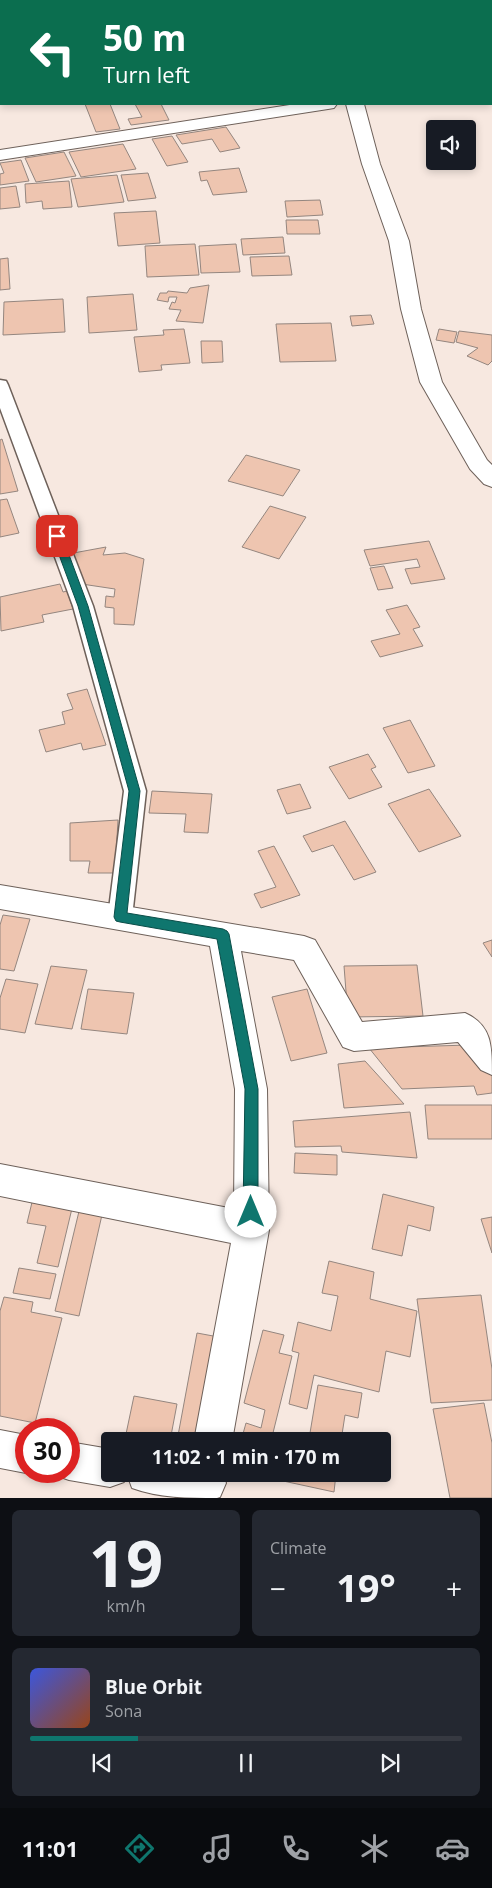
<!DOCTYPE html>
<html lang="en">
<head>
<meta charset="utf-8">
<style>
	body { margin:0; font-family:"Open Sans",sans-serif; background:#242831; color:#f1f3f6; height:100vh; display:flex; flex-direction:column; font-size:19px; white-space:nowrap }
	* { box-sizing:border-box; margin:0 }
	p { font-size:16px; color:#9ea1a6 }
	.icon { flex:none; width:28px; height:28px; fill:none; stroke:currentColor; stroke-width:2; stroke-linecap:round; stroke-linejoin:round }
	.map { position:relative; height:1498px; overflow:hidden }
	.sheet { display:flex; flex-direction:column; gap:12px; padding:12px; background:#0d0f14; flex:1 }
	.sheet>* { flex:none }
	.banner { position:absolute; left:0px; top:0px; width:492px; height:105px; box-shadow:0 2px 8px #0003; background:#0b6e4f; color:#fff; overflow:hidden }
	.tools { position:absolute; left:426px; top:120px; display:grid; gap:10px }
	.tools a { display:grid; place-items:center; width:50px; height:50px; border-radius:5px; background:#171b24; box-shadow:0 2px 8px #0003; font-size:25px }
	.speed { position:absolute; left:15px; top:1418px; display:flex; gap:10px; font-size:25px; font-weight:700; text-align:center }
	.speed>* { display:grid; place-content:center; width:65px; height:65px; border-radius:50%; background:#171b24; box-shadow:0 2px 8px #0003; line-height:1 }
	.speed .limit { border:8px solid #d22; background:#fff; color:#111 }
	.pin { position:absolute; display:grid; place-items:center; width:42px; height:42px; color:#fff; margin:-21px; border-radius:10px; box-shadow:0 2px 8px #0006 }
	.me { position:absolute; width:55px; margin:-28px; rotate:0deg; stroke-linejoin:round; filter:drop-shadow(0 0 4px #0008) }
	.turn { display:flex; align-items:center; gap:18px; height:105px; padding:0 20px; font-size:22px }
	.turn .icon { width:65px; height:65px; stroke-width:2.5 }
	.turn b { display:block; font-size:35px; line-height:42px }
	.big { font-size:38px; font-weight:700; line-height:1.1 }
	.sheet .widget { flex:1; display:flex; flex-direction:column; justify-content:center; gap:8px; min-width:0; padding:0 18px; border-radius:8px; background:#242831 }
	.sheet .dial { align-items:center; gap:0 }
	.dial b { font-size:65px; line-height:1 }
	.song { display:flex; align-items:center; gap:15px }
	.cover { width:60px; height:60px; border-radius:8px; background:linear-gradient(135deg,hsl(230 70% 55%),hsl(20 70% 35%)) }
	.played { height:5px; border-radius:2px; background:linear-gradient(90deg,#0f766e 25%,#363941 25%) }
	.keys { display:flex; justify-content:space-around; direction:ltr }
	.heat { display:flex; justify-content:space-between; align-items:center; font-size:28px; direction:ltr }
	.sheet .tiles { flex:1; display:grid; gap:12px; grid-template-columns:1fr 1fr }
	.widget:last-child { grid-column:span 2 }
	.trip { position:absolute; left:101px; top:1432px; width:290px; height:50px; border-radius:5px; background:#171b24; box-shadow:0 2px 8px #0003; font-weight:700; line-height:50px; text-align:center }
	.menu { display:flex; height:80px; justify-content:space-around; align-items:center; background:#090b0e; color:#9ea1a6 }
	.menu .icon { width:35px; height:35px }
	.menu .current { color:#0f766e }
	.menu b { font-size:22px; color:#f1f3f6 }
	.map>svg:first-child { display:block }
</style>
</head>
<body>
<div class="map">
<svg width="492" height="1498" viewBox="0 0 492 1498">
	<rect width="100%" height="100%" fill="#f7e8e0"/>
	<path fill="#eec5b0" stroke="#94867f" d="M85,104H110L120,129L96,132Z
		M135,104H161L169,120L131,125L128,119L142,117Z
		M226,127L240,148L220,152L212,139L182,144L176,135Z
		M172,136L188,162L167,166L152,139Z
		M123,144L136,169L81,177L69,152Z
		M64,152L76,176L36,182L25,158Z
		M21,160L29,181L0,185V174L4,173L0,163Z
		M239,168L247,192L213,195L207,180L201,181L199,172Z
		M148,173L156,198L128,201L121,175Z
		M117,175L124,202L78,207L71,179Z
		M69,181L72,207L43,209L42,201L26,203L25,184Z
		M16,186L20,207L0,209V188Z
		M320,200L323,215L287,217L285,201Z
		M156,211L160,243L118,246L114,213Z
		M286,220H318L320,234H287Z
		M283,237L285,253L243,255L241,239Z
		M195,244L199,275L147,277L145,246Z
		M236,244L240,272L201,273L199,246Z
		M289,256L292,275L252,276L250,257Z
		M8,258L10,289L0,290V259Z
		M209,285L203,323L176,321L181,310L169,309L172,302L175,303L177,297H169L168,302L157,300L160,293H167L168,291L187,293L190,288Z
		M133,294L137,330L89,333L87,297Z
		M63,299L65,332L3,335L4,302Z
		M371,315L374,324L352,326L350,316Z
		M331,323L336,361L280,362L276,324Z
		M184,329L190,363L161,365L162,370L139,372L134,337L164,335L163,330Z
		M439,329L457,332L454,343L436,340Z
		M459,331L492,335V361L488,365L467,356L478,348L456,342Z
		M201,341H222L223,362L202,363Z
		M2,439L18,491L0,494V440Z
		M246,455L300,470L283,496L228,481Z
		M7,499L19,533L0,537V500Z
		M270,506L306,517L279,559L242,547Z
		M429,541L445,579L411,584L405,569L420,567L417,559L370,566L364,550Z
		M106,547L103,555L125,553L144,559L134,625L114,624V608L105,607L106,596L114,597L115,589L75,583L68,554Z
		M384,566L393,588L378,590L370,568Z
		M60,584L63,592L67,591L73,609L42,615L44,622L1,631L0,597Z
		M407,605L420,627L413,629L423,646L380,657L371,641L400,634L386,610Z
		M87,689L106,745L83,750L81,743L46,752L39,730L65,724L62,712L73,709L67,694Z
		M410,720L435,766L408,773L383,728Z
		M368,754L376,767L371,769L382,787L349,799L329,767Z
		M300,784L311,808L287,814L277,790Z
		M429,789L461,836L419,852L388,804Z
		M152,791L212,794L208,833L184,832L186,814L149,813Z
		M118,820L115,873H88L90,861H70V823Z
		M345,821L376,872L354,880L333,845L312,852L303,836Z
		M274,846L300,895L261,908L254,894L276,887L258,851Z
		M3,915L30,919L14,971L0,969V925Z
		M492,940V957L483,943Z
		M417,965L423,1016L348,1017L344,966Z
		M51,966L87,970L72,1029L35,1024Z
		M6,979L38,984L25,1033L0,1029V998Z
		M88,989L134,993L127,1034L81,1029Z
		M307,989L327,1053L291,1061L272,997Z
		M469,1045L492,1073V1093L477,1095L474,1086L402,1089L369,1048Z
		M365,1061L404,1104L344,1108L338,1064Z
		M425,1105H492V1139H428Z
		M410,1112L417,1158L342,1152L341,1146L295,1147L293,1121Z
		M295,1153L337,1155V1175L294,1173Z
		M34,1194L74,1200L58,1267L37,1263L46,1226L27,1223Z
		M383,1194L434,1207L430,1231L408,1225L402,1256L372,1249Z
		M81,1203L104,1206L79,1316L55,1311Z
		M492,1217V1253L481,1219Z
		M329,1261L374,1272L370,1299L417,1311L410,1357L386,1351L379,1392L314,1375L307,1409L289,1404L299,1353L292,1351L298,1322L331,1331L338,1296L322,1293Z
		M19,1268L56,1274L50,1299L13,1293Z
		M481,1295L492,1369V1400L431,1403L417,1299Z
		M4,1297L33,1302L31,1312L62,1318L35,1423L0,1416V1311Z
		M263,1330L284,1335L279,1353L292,1356L271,1441H241L246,1423L261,1428L265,1410L244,1403Z
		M197,1333L224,1338L206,1441H177Z
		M318,1385L362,1393L358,1418L345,1415L341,1441H281L282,1433L309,1439Z
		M134,1396L177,1404L170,1441L126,1434Z
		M484,1403L492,1443V1498H450L433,1409Z
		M275,1474H336L334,1492L274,1479Z"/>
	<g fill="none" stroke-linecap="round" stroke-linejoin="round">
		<g stroke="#6e615a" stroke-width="3">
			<path id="lane" d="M0,380L6,381L8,385L93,606L146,791L132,917L128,924L120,927L112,924L108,917L124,791L73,606L0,408Z"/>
		</g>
		<g stroke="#6e615a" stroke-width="2">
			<path id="street" d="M276,0H292L293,1H277Z
				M0,60H1V70H0Z
				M296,104H337L334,108L328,109L0,160V150Z
				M346,104H364L380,164L409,241L421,309L442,382L487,460L492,465V487L484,484L470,469L420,382L401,309L389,241L362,164Z
				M0,885L304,936L315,940L362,1022L465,1013C492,1025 492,1046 492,1075L481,1070L458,1042L354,1051L343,1047L294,960L241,951L267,1089L269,1230L232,1441H194L231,1243L0,1196V1164L234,1209L235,1089L210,946L0,909Z
				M0,1430L26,1435V1471H31L26,1473L0,1468Z
				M69,1442L110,1449V1474H222L226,1483L220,1497L217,1498C188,1498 159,1498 132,1488L127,1474L124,1482L110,1487L69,1480L55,1475L54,1471H69Z"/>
		</g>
		<use href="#lane" fill="#fff" fill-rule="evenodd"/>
		<use href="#street" fill="#fff" fill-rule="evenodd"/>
	</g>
	<path fill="#0f766e" stroke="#0a4d48" d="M57,533L62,536L88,606L140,791L127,913L223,929L227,931L229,934L258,1089V1212L256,1217L251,1219L246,1217L243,1212L245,1089L217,939L120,922L116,921L114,917L129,791L78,606L52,536Z"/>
</svg>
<div class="tools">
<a><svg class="icon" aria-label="sound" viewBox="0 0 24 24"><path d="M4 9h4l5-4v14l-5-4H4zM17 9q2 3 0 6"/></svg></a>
</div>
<div class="speed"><div class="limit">30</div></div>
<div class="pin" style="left:57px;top:536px;background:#d93025"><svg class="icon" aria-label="arrive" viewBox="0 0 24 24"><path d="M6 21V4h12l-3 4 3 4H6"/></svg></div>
<svg class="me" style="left:251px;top:1212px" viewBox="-20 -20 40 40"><circle r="19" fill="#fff"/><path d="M0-13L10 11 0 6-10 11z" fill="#0f766e"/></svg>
<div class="trip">11:02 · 1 min · 170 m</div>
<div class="banner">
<div class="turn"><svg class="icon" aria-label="left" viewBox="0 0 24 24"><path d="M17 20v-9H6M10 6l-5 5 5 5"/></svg><div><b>50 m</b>Turn left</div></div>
</div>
</div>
<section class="sheet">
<div class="tiles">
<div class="widget dial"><b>19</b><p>km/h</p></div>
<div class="widget"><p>Climate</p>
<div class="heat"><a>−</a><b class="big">19°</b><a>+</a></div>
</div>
<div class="widget">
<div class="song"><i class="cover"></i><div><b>Blue Orbit</b><p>Sona</p></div></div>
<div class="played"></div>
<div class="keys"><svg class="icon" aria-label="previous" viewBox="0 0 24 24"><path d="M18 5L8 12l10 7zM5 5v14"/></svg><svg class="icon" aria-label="pause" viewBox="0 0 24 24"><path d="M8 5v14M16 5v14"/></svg><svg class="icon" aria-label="next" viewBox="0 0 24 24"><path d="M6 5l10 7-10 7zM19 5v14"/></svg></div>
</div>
</div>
</section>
<nav class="menu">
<b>11:01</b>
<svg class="icon current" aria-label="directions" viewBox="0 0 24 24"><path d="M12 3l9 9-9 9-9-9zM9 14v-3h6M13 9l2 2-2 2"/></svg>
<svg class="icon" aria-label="music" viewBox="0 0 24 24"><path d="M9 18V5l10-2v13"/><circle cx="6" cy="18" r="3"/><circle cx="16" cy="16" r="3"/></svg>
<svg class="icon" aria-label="phone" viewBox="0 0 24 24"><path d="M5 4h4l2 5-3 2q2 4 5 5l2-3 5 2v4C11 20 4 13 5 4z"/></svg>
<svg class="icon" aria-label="climate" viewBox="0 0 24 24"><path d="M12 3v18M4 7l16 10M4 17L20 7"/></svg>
<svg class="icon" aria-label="car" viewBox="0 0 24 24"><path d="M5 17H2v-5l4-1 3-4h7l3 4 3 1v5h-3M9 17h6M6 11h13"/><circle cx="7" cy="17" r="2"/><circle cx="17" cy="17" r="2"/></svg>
</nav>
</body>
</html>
